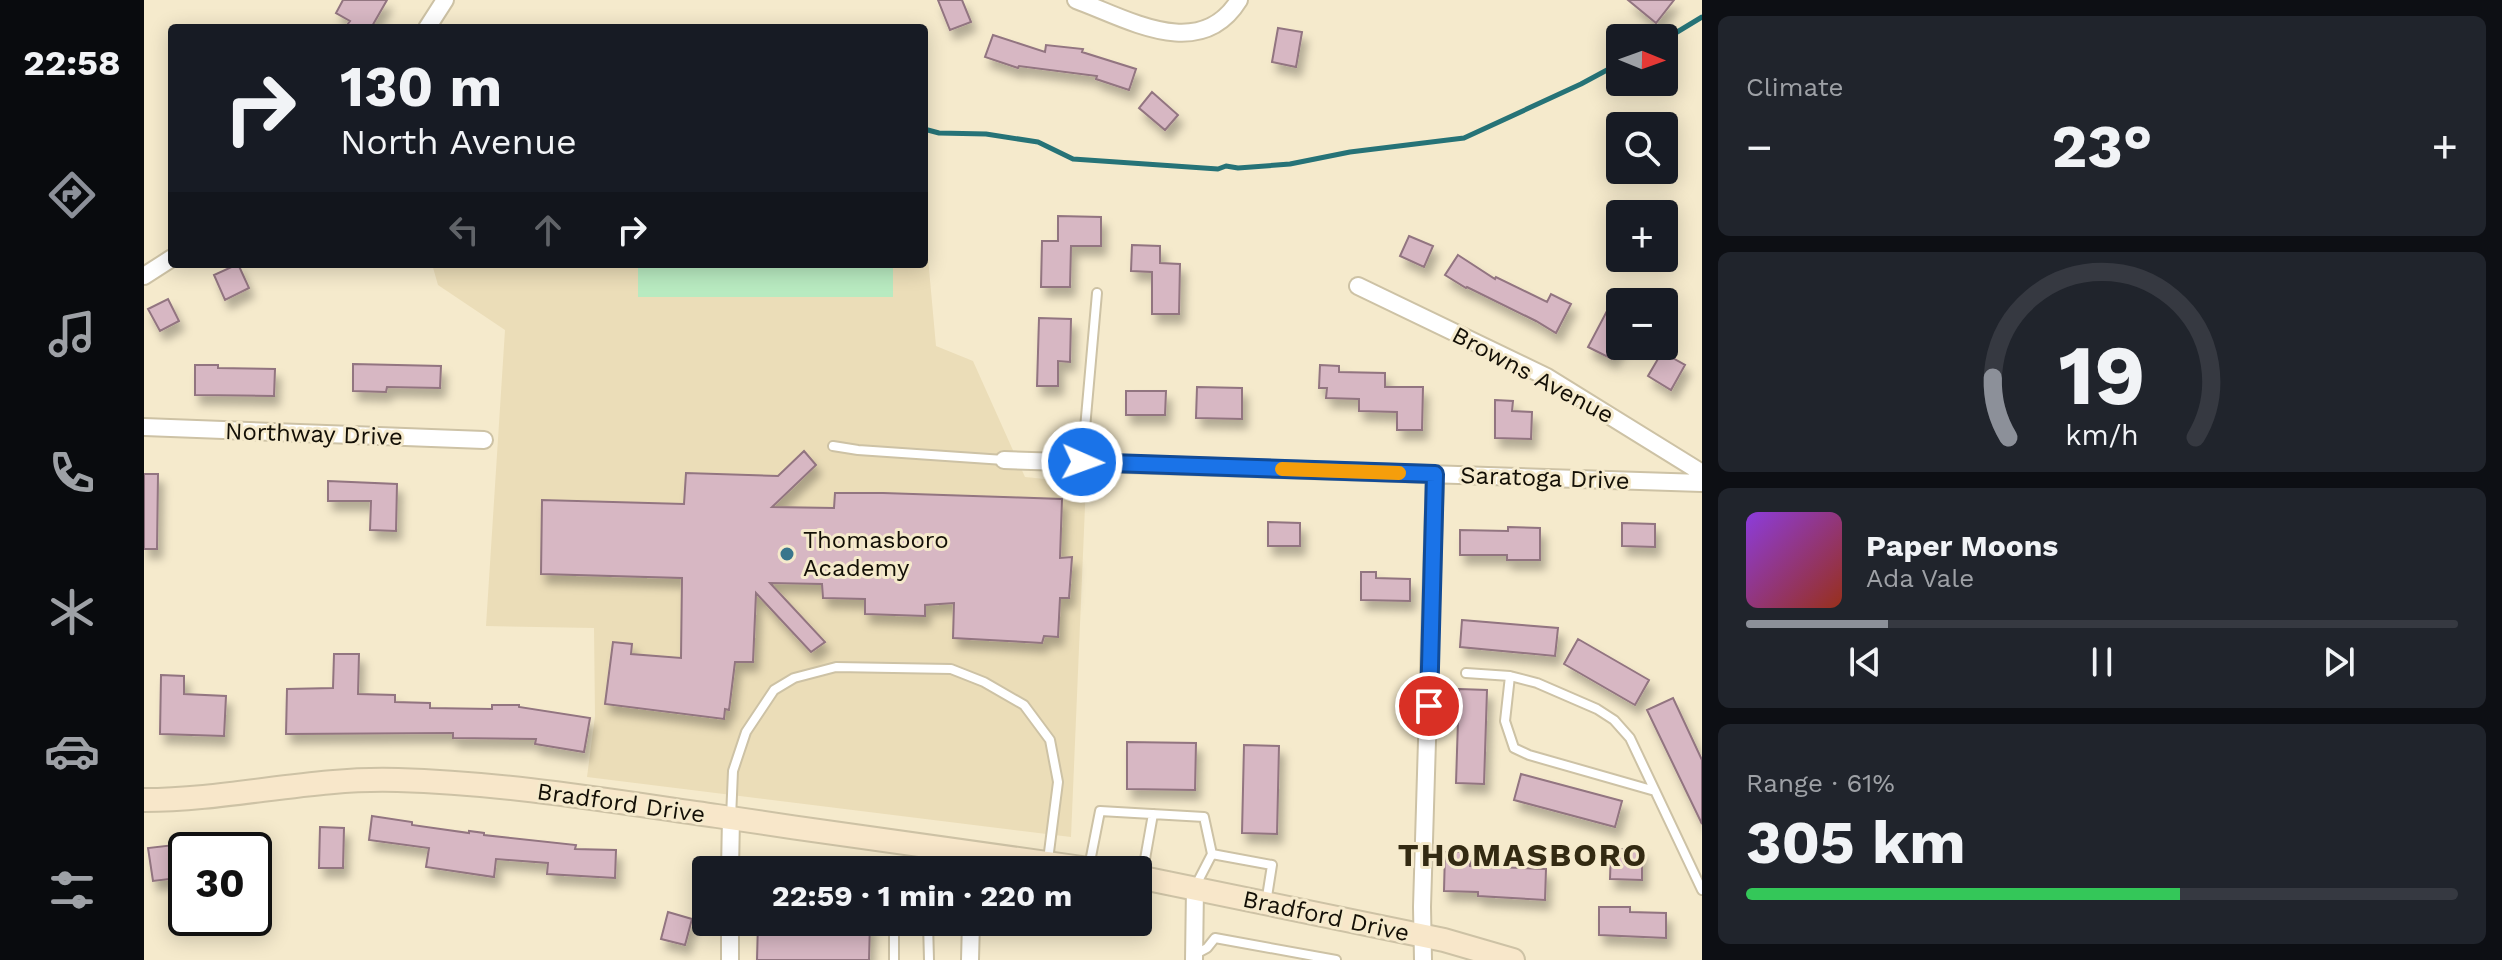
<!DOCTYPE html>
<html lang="en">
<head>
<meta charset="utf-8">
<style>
	body { margin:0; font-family:"Work Sans",sans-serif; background:#20242c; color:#f1f3f6; height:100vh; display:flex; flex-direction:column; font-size:30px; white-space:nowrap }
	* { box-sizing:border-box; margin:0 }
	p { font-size:26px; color:#9ea1a6 }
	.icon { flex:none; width:44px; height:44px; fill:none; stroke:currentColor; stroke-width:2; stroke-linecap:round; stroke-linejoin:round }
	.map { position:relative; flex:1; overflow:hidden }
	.drawer { display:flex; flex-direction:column; gap:16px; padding:16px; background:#0d0f14; width:800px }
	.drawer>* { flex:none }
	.banner { position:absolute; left:24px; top:24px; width:760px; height:244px; border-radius:8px; box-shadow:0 4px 20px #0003; background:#171b24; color:#f1f3f6; overflow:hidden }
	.needle { width:52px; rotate:91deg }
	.tools { position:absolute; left:1462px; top:24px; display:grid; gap:16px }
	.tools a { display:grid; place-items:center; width:72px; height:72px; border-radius:8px; background:#171b24; box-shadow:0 4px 20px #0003; font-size:40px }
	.speed { position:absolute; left:24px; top:832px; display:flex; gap:16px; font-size:40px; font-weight:700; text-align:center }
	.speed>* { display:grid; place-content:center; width:104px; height:104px; border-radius:50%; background:#171b24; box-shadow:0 4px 20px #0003; line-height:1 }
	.speed .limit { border:4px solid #111; border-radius:12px; background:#fff; color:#111 }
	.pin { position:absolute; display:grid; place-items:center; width:68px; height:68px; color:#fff; margin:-34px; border:4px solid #fff; border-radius:50%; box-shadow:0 2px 8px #0007 }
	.me { position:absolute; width:88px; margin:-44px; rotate:92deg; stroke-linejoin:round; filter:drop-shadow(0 0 6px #0008) }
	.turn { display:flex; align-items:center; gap:28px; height:168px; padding:0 40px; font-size:36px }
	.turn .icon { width:104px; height:104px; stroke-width:2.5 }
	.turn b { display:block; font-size:56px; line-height:68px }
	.lanes { display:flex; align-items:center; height:76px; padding:0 40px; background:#0003; justify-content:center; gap:40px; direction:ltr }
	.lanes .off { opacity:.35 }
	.big { font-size:60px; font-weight:700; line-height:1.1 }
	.drawer .widget { flex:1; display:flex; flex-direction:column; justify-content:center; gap:12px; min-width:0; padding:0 28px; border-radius:12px; background:#20242c }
	.drawer .dial { align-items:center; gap:0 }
	.dial svg { height:208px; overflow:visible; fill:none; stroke:#363941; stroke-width:7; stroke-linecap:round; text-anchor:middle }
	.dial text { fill:#f1f3f6; stroke:none }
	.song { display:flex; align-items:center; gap:24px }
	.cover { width:96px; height:96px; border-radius:12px; background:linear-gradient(135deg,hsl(270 70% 55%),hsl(10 70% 35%)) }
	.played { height:8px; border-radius:4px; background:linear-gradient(90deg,#8c9099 20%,#363941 20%) }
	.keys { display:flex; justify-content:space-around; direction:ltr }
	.heat { display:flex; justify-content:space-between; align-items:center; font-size:44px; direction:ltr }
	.charge { height:12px; border-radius:6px; background:linear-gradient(90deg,#34c759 61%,#363941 0) }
	.trip { position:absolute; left:548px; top:856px; width:460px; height:80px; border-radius:8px; background:#171b24; box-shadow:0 4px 20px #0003; font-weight:700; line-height:80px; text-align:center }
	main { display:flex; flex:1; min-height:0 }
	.menu { display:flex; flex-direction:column; width:144px; justify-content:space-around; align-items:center; background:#090b0e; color:#9ea1a6 }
	.menu .icon { width:56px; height:56px }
	.menu .current { color:#8c9099 }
	.menu b { font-size:36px; color:#f1f3f6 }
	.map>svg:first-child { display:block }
</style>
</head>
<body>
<main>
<nav class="menu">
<b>22:58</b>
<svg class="icon current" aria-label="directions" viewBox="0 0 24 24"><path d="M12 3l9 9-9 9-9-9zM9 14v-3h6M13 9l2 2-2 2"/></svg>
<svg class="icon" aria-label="music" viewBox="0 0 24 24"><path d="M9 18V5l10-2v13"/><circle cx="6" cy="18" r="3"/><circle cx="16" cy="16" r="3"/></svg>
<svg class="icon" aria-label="phone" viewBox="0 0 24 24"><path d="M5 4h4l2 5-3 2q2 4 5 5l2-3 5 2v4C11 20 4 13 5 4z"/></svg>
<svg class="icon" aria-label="climate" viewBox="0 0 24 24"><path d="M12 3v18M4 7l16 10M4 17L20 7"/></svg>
<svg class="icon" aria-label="car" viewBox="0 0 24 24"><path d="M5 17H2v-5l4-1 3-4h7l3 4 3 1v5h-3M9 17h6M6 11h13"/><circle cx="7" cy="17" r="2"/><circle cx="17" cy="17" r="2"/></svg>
<svg class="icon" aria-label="filters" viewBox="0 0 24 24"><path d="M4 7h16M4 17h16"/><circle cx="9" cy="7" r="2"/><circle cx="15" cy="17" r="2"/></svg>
</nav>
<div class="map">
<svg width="1558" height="960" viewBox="0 0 1558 960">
	<defs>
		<filter id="shadow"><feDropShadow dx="5" dy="9" stdDeviation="4" flood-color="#0004"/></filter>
	</defs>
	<rect width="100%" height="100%" fill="#f5eacc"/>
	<path fill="#ebddb8" d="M780,214L792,346L829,361L881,477L942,483L927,837L443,777L451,716L450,628L342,626L361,330L294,285L288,264H780Z"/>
	<path fill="#b8eac0" d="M494,264H749V297H494Z"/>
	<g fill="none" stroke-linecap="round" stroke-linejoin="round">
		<path stroke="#267377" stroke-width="5" d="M1520,40L1558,17
			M780,129L795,133L842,134L894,142L929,159L1074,169L1082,166L1094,168L1146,164L1206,152L1320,138L1437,84L1476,63"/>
	</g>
	<path fill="#d7b7c3" stroke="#927480" stroke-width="2" filter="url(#shadow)" d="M199,0H243L227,28H201L206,21L192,13Z
		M794,0H818L827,22L806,30Z
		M1484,0H1530L1512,23Z
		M1134,28L1158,32L1152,67L1128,62Z
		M849,35L901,52L902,45L939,49L938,52L992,69L985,90L952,79L953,76L875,66L874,68L841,57Z
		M1008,92L1034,115L1021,130L995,108Z
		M914,216L957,217V246H927L926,287H897L898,241H914Z
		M1265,236L1289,246L1280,267L1256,256Z
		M988,245L1016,246V263L1036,264L1035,314H1008V272L987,271Z
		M1314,255L1351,279L1352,277L1403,302L1407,294L1427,304L1412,333L1392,321L1323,287L1322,288L1301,275Z
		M94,264L105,288L81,300L70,275Z
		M24,299L35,321L16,331L4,309Z
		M1464,309L1476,315V345L1468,359L1444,347Z
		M895,318L927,319L926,362L914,361V386H893Z
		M1518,352L1541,365L1527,390L1504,376Z
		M209,364L297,366L296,388L243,387L242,392L209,391Z
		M51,365H74V368L131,369L130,396L51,395Z
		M1176,365L1195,366V372L1241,373V387H1279L1278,430H1253V412L1215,411V399L1182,398L1183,388H1175Z
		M1053,387L1098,388V419L1052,418Z
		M982,391H1022L1021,415H982Z
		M1351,400L1369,401L1368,411L1388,412L1387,439L1351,438Z
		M660,451L672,465L628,507L690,508L691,493H739L918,499L916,558L928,557L925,598H916L914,637L900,636L898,643L809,638L810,603L781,605V616L721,614V599L679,598L678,584L626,583L681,642L667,652L612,593L609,662H591L585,710L581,709L580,719L461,704L469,642L488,644L487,654L537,658L538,578L397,574L398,500L540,504L542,473L634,476Z
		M0,474H14L13,549H0Z
		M184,481L253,484L252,531L226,530L227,501H184Z
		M1124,522L1156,523V546H1124Z
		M1478,523L1511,524V547L1478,546Z
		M1364,527L1396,528V560H1363V555H1316V530L1364,531Z
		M1217,572H1232V578L1266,579V601L1217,600Z
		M1318,620L1414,628L1411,656L1316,647Z
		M1434,639L1505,680L1491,705L1420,664Z
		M190,654H215L214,694L251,695V702L286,703V708L348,709V705H375V707L446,718L440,752L391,744L392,739L309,738V733L142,734L143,689L189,688Z
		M17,675L40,676V694L82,696L80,736L16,734Z
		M1315,689L1343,690L1340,784L1312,783Z
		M1529,698L1558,760V824L1503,710Z
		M983,742L1052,743L1051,790L983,789Z
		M1100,745L1135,746L1133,834L1098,833Z
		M1377,774L1478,801L1471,827L1370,800Z
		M228,816L268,822V825L325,833V831L340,833V835L432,845L431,849L472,850L471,878L403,874L404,863L352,859L350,877L282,867L285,848L225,840Z
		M176,827L200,828L199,868H175Z
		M30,845L34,878L9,881L4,848Z
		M1467,849H1498V880L1466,879Z
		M1301,852H1326V866L1402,869L1401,900L1334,896V892L1300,891Z
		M1455,907H1486V912L1522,913V938L1455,935Z
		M524,912L548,919L541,945L517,939Z
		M614,922H726L725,960H613Z"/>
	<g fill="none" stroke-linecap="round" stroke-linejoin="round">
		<g stroke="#cdc2a5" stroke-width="12">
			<path id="lane" d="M689,446L714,450L860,460
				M938,462L953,293
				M1322,673L1366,676L1393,683L1453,709L1470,720L1486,738L1558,890
				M1366,676L1361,721L1370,748L1385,755L1511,791
				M587,818L589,771L602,732L630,690L650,678L692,667L807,669L840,682L880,705L906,740L914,782L904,860
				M945,867L956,811L1060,817L1068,854
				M998,876L1009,814
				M1052,885L1068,854L1128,865L1122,903
				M750,922V960
				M784,922L785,960
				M1050,955L1063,948L1071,938L1192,960"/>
		</g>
		<g stroke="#cdc2a5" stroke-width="20">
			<path id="street" d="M932,0C984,19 1056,63 1095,0
				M283,28L301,0
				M0,276L28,258
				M1214,286L1403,377L1558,473
				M0,427L340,440
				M860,460L1558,483
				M586,870L587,818
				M586,960V922
				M826,960L827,922
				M1050,960L1051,888
				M1279,960L1278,907L1291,474"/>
		</g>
		<g stroke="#cdc2a5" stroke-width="26">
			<path id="secondary" d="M0,800C85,800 169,777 254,780C361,783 467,801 573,816C699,835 825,852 952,870
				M994,877L1300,940L1369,960"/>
		</g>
		<use href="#lane" stroke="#fff" stroke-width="8"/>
		<use href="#street" stroke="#fff" stroke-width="16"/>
		<use href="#secondary" stroke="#f8e7ca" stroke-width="22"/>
	</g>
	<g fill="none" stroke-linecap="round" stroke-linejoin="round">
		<g stroke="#114b97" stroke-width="20">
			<path id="route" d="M938,462L1291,474L1285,706"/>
		</g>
		<use href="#route" stroke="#1a73e8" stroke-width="14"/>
		<path stroke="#f59e0b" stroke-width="14" d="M1138,469L1255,473"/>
	</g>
	<circle fill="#39768c" stroke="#f5eacc" stroke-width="3" cx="643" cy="554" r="8"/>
	<g text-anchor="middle" stroke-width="6" stroke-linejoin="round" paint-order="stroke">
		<g font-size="24" fill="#130f06" stroke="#f5eacc">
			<text transform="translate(1389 375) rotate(28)" y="8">Browns Avenue</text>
			<text transform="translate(170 434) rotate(2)" y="8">Northway Drive</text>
			<text transform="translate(1401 478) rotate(2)" y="8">Saratoga Drive</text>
			<text transform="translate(477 803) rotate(8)" y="8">Bradford Drive</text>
			<text transform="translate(1182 916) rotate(12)" y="8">Bradford Drive</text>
		</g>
		<g font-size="24" fill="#130f06" stroke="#f5eacc" text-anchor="start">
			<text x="659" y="548">Thomasboro<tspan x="659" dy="28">Academy</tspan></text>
		</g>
		<g font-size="32" font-weight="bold" letter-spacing="2" fill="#332a12" stroke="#f5eacc">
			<text x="1379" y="866">THOMASBORO</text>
		</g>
	</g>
</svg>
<div class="tools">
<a><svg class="needle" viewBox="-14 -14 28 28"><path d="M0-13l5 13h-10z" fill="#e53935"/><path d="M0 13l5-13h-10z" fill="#9ea1a6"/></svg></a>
<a><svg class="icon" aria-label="search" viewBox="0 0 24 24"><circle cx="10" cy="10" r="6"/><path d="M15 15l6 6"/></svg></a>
<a>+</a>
<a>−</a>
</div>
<div class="speed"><div class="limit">30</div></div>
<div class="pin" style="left:1285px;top:706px;background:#d93025"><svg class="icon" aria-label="arrive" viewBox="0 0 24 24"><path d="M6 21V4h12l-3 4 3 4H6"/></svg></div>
<svg class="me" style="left:938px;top:462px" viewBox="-20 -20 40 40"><circle r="17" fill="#1a73e8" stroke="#fff" stroke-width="3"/><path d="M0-11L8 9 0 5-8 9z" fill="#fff"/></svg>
<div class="trip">22:59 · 1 min · 220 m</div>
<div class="banner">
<div class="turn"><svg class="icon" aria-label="right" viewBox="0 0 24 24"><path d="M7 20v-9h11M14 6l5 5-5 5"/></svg><div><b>130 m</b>North Avenue</div></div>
<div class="lanes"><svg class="icon off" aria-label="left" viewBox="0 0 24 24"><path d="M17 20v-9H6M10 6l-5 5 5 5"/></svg><svg class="icon off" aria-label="ahead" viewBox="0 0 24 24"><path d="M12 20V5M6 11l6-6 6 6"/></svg><svg class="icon" aria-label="right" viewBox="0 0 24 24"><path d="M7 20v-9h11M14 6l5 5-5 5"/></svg></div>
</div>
</div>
<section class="drawer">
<div class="widget"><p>Climate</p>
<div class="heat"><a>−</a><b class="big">23°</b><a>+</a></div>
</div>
<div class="widget dial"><svg viewBox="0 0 100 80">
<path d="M14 69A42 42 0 1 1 86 69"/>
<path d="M14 69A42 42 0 0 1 8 46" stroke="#8c9099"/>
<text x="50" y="56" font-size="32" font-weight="700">19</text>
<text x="50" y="72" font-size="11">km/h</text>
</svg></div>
<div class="widget">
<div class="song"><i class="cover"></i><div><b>Paper Moons</b><p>Ada Vale</p></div></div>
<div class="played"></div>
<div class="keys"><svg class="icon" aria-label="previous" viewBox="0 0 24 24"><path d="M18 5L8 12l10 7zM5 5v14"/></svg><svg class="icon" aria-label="pause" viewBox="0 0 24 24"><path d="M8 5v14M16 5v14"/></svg><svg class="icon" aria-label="next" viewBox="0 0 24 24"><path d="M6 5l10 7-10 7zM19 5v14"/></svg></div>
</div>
<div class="widget"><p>Range · 61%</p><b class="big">305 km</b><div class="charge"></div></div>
</section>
</main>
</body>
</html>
